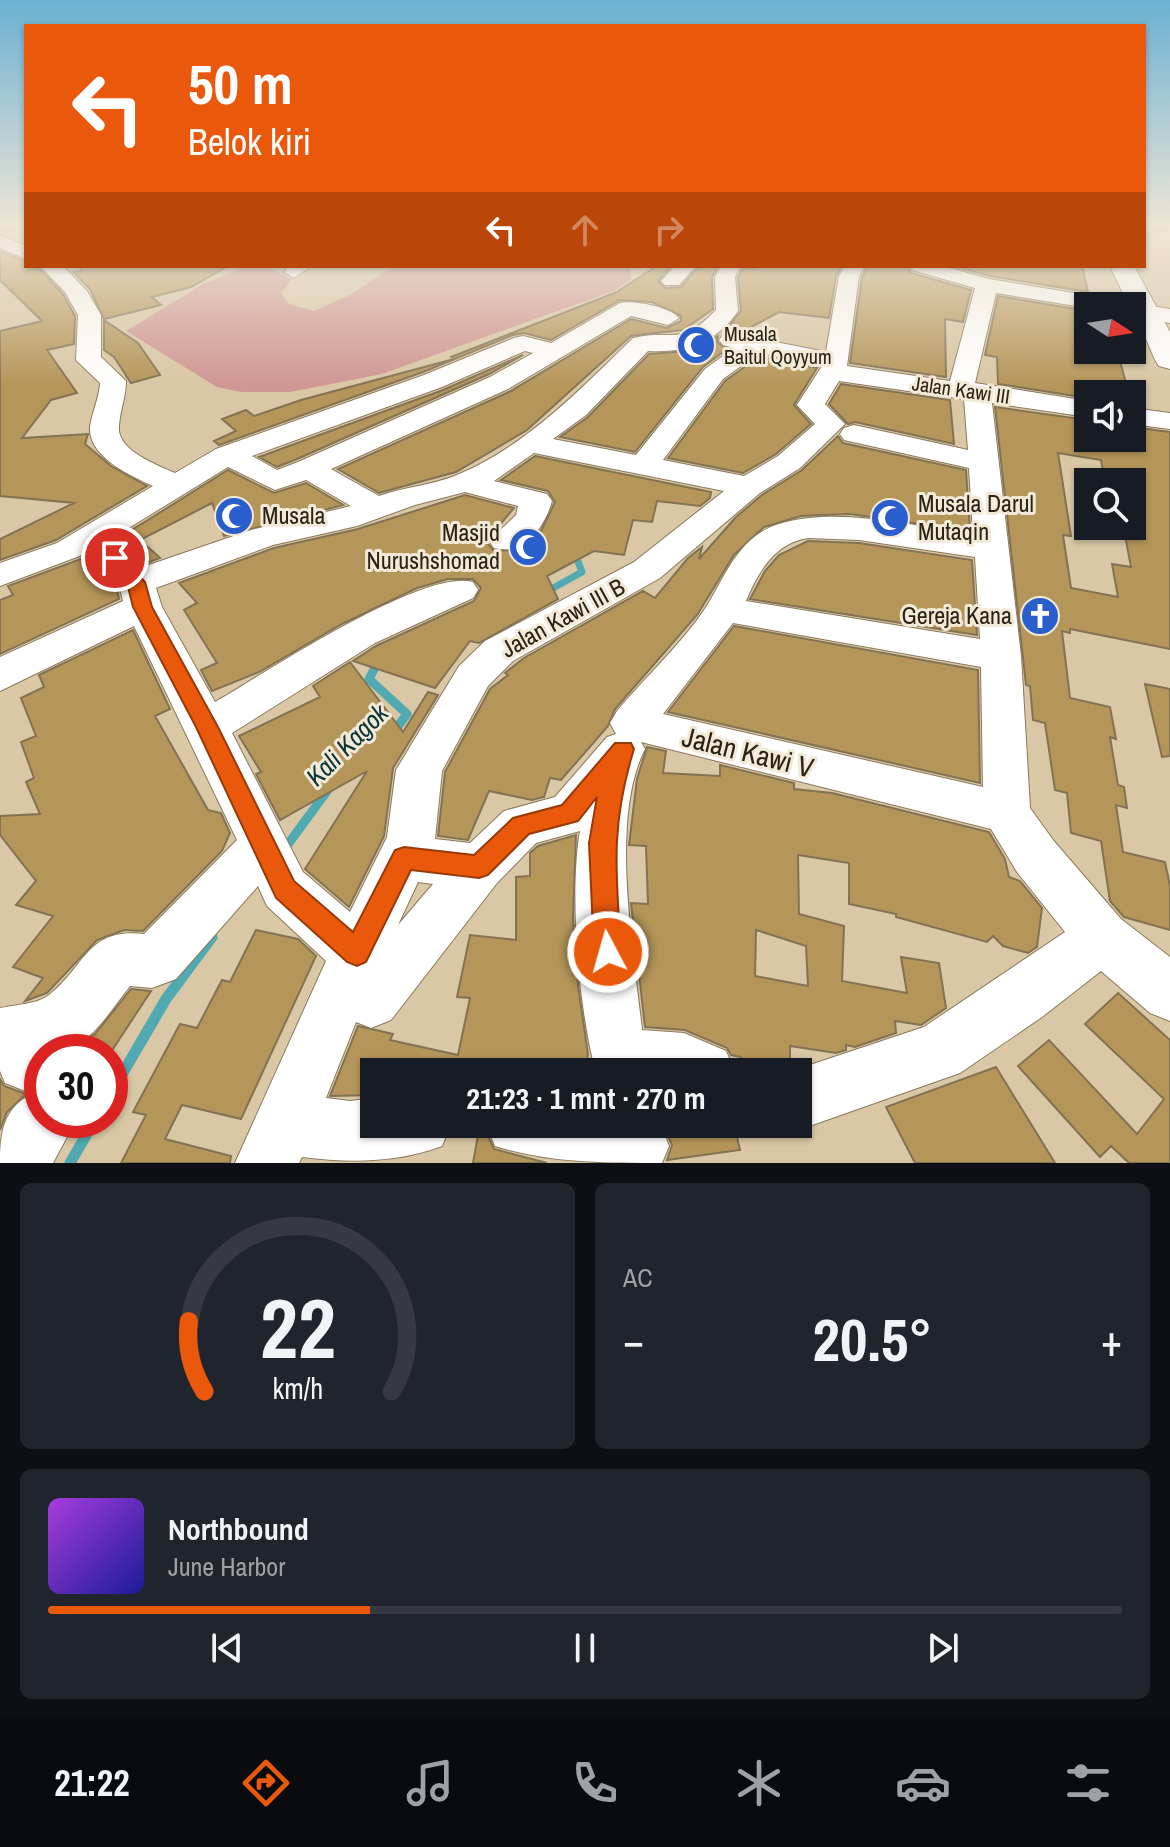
<!DOCTYPE html>
<html lang="id">
<head>
<meta charset="utf-8">
<style>
	body { margin:0; font-family:"Archivo Narrow",sans-serif; background:#20242c; color:#f1f3f6; height:100vh; display:flex; flex-direction:column; font-size:30px; white-space:nowrap }
	* { box-sizing:border-box; margin:0 }
	p { font-size:26px; color:#9ea1a6 }
	.icon { flex:none; width:44px; height:44px; fill:none; stroke:currentColor; stroke-width:2; stroke-linecap:round; stroke-linejoin:round }
	.map { position:relative; height:1163px; overflow:hidden }
	.drawer { display:flex; flex-direction:column; gap:20px; padding:20px; background:#0d0f14; flex:1 }
	.drawer>* { flex:none }
	.guide { position:absolute; left:24px; top:24px; width:1122px; height:244px; border-radius:0px; box-shadow:0 2px 6px #0004; background:#ea580c; color:#fff; overflow:hidden }
	.needle { width:52px; rotate:102deg }
	.controls { position:absolute; left:1074px; top:292px; display:grid; gap:16px }
	.controls a { display:grid; place-items:center; width:72px; height:72px; border-radius:0px; background:#171b24; box-shadow:0 2px 6px #0004; font-size:40px }
	.speed { position:absolute; left:24px; top:1034px; display:flex; gap:16px; font-size:40px; font-weight:700; text-align:center }
	.speed>* { display:grid; place-content:center; width:104px; height:104px; border-radius:50%; background:#171b24; box-shadow:0 2px 6px #0004; line-height:1 }
	.speed .limit { border:12px solid #d22; background:#fff; color:#111 }
	.pin { position:absolute; display:grid; place-items:center; width:68px; height:68px; color:#fff; margin:-34px; border:4px solid #fff; border-radius:50%; box-shadow:0 2px 8px #0007 }
	.me { position:absolute; width:88px; margin:-44px; rotate:354deg; stroke-linejoin:round; filter:drop-shadow(0 0 6px #0008) }
	.turn { display:flex; align-items:center; gap:28px; height:168px; padding:0 32px; font-size:36px }
	.turn .icon { width:104px; height:104px; stroke-width:2.5 }
	.turn b { display:block; font-size:56px; line-height:68px }
	.lanes { display:flex; align-items:center; height:76px; padding:0 32px; background:#0003; justify-content:center; gap:40px; direction:ltr }
	.lanes .off { opacity:.35 }
	.big { font-size:60px; font-weight:700; line-height:1.1 }
	.drawer .card { flex:1; display:flex; flex-direction:column; justify-content:center; gap:12px; min-width:0; padding:0 28px; border-radius:12px; background:#20242c }
	.drawer .dial { align-items:center; gap:0 }
	.dial svg { height:208px; overflow:visible; fill:none; stroke:#363941; stroke-width:7; stroke-linecap:round; text-anchor:middle }
	.dial text { fill:#f1f3f6; stroke:none }
	.song { display:flex; align-items:center; gap:24px }
	.cover { width:96px; height:96px; border-radius:12px; background:linear-gradient(135deg,hsl(280 70% 55%),hsl(240 70% 35%)) }
	.played { height:8px; border-radius:4px; background:linear-gradient(90deg,#ea580c 30%,#363941 30%) }
	.keys { display:flex; justify-content:space-around; direction:ltr }
	.heat { display:flex; justify-content:space-between; align-items:center; font-size:44px; direction:ltr }
	.drawer .tiles { flex:1; display:grid; gap:20px; grid-template-columns:1fr 1fr }
	.card:last-child { grid-column:span 2 }
	.trip { position:absolute; left:360px; top:1058px; width:452px; height:80px; border-radius:0px; background:#171b24; box-shadow:0 2px 6px #0004; font-weight:700; line-height:80px; text-align:center }
	.tab-bar { display:flex; height:128px; justify-content:space-around; align-items:center; background:#090b0e; color:#9ea1a6 }
	.tab-bar .icon { width:56px; height:56px }
	.tab-bar .selected { color:#ea580c }
	.tab-bar b { font-size:36px; color:#f1f3f6 }
	.map>svg:first-child { display:block }
</style>
</head>
<body>
<div class="map">
<svg width="1170" height="1163" viewBox="0 0 1170 1163">
	<rect width="100%" height="100%" fill="#d9c7a5"/>
	<path fill="#d09693" d="M248,266L267,267L292,279L281,293L289,304L314,311L350,295L394,266H630L631,279L616,290L382,374L290,392H241L217,387L126,331L203,284Z"/>
	<g fill="none" stroke-linecap="round" stroke-linejoin="round">
		<path stroke="#51aab2" stroke-width="7" d="M546,592L582,572L574,551"/>
		<path stroke="#51aab2" stroke-width="9" d="M378,662L369,679L407,714L393,733
			M283,851L330,787"/>
		<path stroke="#51aab2" stroke-width="11" d="M110,1095L166,999L212,937
			M70,1163L95,1120"/>
	</g>
	<path fill="#b5965a" stroke="#837253" stroke-width="2" fill-rule="evenodd" d="M0,251L26,262V266H37L63,294L75,316L74,344L47,350L77,393L51,400L22,438L88,434L85,444L111,466L147,486L56,540L0,560V539L74,503L0,496V331L42,321L0,280Z
		M80,266H228L191,287L152,297L161,305L104,319L90,289L73,272L82,271Z
		M671,266L658,281L665,288L681,287L699,266H718L712,277L713,309L683,330L631,336L527,430L456,472L379,493L338,469L509,392L631,319L667,328L681,321V316L652,302L620,300L551,340L524,333L513,335L423,372L219,445L214,441L236,431L222,419L246,410L254,416L301,400L454,359L451,357L617,292L655,267Z
		M753,266H842L836,276L829,318L779,312L742,332H724L741,311L738,278L743,268L753,269Z
		M868,266H906L911,273L971,290L963,322L945,319L946,377L850,363L862,277Z
		M953,266H1082L1088,292L990,276Z
		M998,296L1088,311V350L1118,354L1129,394H1088V398L998,384L997,357L985,355Z
		M104,320L138,343L160,375L131,383L114,357L104,350Z
		M718,336L717,342L727,349L703,367L635,452L560,437L588,417L649,354L688,351Z
		M523,355L489,374L297,459L277,467L259,457L443,390Z
		M760,356L817,368L794,405L811,424L776,454L743,473L668,458L725,381Z
		M841,384L950,400L954,444L855,422L848,424L829,404Z
		M995,407L1088,420V438H1132V427L1170,432V649L1070,629V633L1062,631L1070,698L1110,707L1116,739L1110,737L1118,785L1124,787L1127,808L1116,805L1123,852L1165,862L1170,886V930L1124,917L1110,901L1101,841L1071,833L1067,793L1055,790L1045,723L1033,720L1030,686L1026,685ZM1058,453L1101,460L1105,482H1132V531L1124,530L1131,567L1112,564L1118,597L1071,588L1063,535L1071,536Z
		M838,436L843,443L966,470L970,531L850,514L801,516L764,527L734,555L697,615L615,709L608,726L561,780L550,778L544,797L532,800L489,791L468,840L438,836L445,772L490,689L508,675L505,673L524,658L643,591L655,598L688,558L702,547L699,559L736,517L762,495L802,470Z
		M535,456L711,492L710,498L700,506L657,501L652,522L633,520L624,555L594,551L547,576L558,599L479,643L470,641L435,688L353,661L376,646L474,601L481,588L473,579H448L417,588L342,624L259,672L212,691L201,670L217,663L184,610L197,603L179,583L274,548L358,529L465,495L514,508L486,541L494,551L516,550L541,531L555,502L548,491L501,480Z
		M228,470L274,493L306,483L343,505L224,536L212,503L140,540L160,558L144,564L119,538Z
		M808,541L859,543L972,560L977,635L750,599L765,571L779,555Z
		M89,556L116,586L119,599L0,654V600L13,595L8,586Z
		M734,626L978,670L980,783L668,712Z
		M133,630L170,709L155,716L208,810L221,813L230,833L222,851L143,931L124,930L97,940L47,993L25,1001L43,978L13,967L53,916L16,905L36,881L0,835V816L40,814L26,782L34,778L21,742L36,736L21,698L44,687L39,675Z
		M350,662L403,732L428,692L438,695L393,768L384,836L349,907L305,869L367,771L280,820L256,774L261,772L239,736L320,697L313,686Z
		M1145,684L1170,689V756L1162,757Z
		M647,747L666,751L663,773L720,776V765L794,783V789L832,793L989,832L1005,859L1009,877L1020,881L1042,908L1037,947L1028,953L1003,946L993,936L987,942L896,917V914L849,904V863L798,855L799,914L844,926L842,981L907,993L901,957L939,963L946,1008L921,1025L895,1021L896,1033L855,1047L846,1045V1050L836,1053L790,1046V1068L786,1072H741V1057L731,1055L727,1048L685,1030L645,1027L631,903L648,904L646,846L629,845L637,779ZM756,930L806,946L808,986L755,976Z
		M576,835L573,919L578,986L588,1054L585,1072H374V1095L330,1096L358,1026L393,1034L390,1040L458,1055L470,998L457,997L470,935L516,940V877L530,876V853L538,846Z
		M256,930L298,939L316,956L241,1119L182,1105L165,1139L231,1156L230,1163H121L146,1115L133,1112L180,1024L197,1028L222,980L230,982Z
		M131,989L151,991L111,1052H64L95,1034Z
		M1118,993L1170,1040V1163H1129L1111,1146L1100,1157L1018,1066L1049,1040L1137,1134L1164,1099L1085,1024Z
		M996,1067L1055,1163H915L886,1107Z
		M0,1079L4,1086L26,1094L7,1112L0,1130Z
		M663,1124H734L740,1150L667,1160L672,1145Z
		M478,1135L488,1136L494,1149L547,1163H473Z"/>
	<g fill="none" stroke-linecap="round" stroke-linejoin="round">
		<g stroke="#8a795a" stroke-width="2">
			<path id="minor" d="M0,235L26,246V259L0,248Z
				M40,266H63L87,291L101,315V357L126,381C126,397 120,410 119,426C116,450 157,465 175,473L216,449L424,375L514,338L523,336L551,343L620,303C634,300 670,307 679,318L668,325L631,316L508,389L331,469L379,496C404,487 433,485 457,475C525,447 582,388 633,338C675,328 678,349 716,310L715,277L721,266H741L735,277L738,311C716,343 687,353 648,351L586,415L553,439L636,455L705,369L734,348L723,345L719,340L723,335L731,333L826,352L839,276L845,266H865L859,276L847,366L950,381L975,288L912,270L909,266H942L989,279L1170,309V323L1132,316V306L1088,308L996,293L975,383L1088,401V417L992,403L1021,656L1030,808L1053,840L1121,919L1170,957V1021L1150,1013L1101,971L1042,1017L960,1073L798,1130L784,1124H798V1072H789L924,1027L1065,932L1017,872L991,829L641,742L645,749C609,818 634,953 642,1030L684,1033L726,1051L735,1072H596C579,1012 569,893 580,831L536,843L497,883L391,1020L371,1028L356,1022L326,1098L350,1101L374,1098V1124H451L442,1146C397,1163 350,1163 302,1157L299,1163H235L326,961L267,906L258,886L176,979L152,988L130,986C102,1021 89,1052 42,1052V1120H76L53,1163H0C0,1135 3,1106 33,1094L5,1083L0,1071V1008C14,1005 38,1004 49,995C86,966 87,927 144,934L237,840L134,626L0,691V657L123,601L119,585L90,552L0,586V563L57,543L153,486C131,476 88,457 90,427C92,412 99,399 100,383L76,360L78,315L65,292ZM525,351L533,353L490,377L298,462L277,470L252,456L442,387ZM759,353L822,366L797,405L815,424L778,456L744,476L663,460L723,379ZM839,381L964,399L968,450L854,425L844,428L840,434L844,440L969,468L973,535C917,526 834,506 779,524C740,536 727,572 708,604C688,637 643,680 617,711L610,723L616,734L607,737L555,797L504,811L470,843L435,839L442,771L488,686L513,661L660,578L760,493L800,468L845,424L825,404ZM534,453L724,491L634,562L485,641L459,666L396,770L387,837L350,912L303,872L232,733L375,643L473,598L478,590L473,582C422,568 264,674 215,702L162,607L156,588L273,545L357,526L415,505L465,492L518,506L516,515L489,541L494,548C524,556 545,527 552,501L547,494L494,481ZM228,467L275,490L306,480L351,506L251,530L143,567L114,537ZM808,538L859,540L975,557L980,639L746,601C758,572 775,543 808,538ZM733,623L981,667L983,787L663,714ZM418,882L433,884L398,925Z
				M289,266H311L294,278L284,272Z
				M675,266H696L679,285H665L661,281Z
				M1132,408L1170,413V429L1132,424Z
				M486,1124H660L669,1146L662,1163C605,1163 548,1163 495,1146Z"/>
		</g>
		<g stroke="#8a795a" stroke-width="2">
			<path id="major" d="M1110,266H1134L1170,332V369L1159,366L1155,360L1132,306H1129Z"/>
		</g>
		<use href="#minor" fill="#fff" fill-rule="evenodd"/>
		<use href="#major" fill="#fff" fill-rule="evenodd"/>
	</g>
	<linearGradient id="sky" x2="0" y2="1"><stop stop-color="#6bb0d2"/><stop offset="0.58" stop-color="#eee6d6"/><stop offset="1" stop-color="#eee6d6" stop-opacity="0"/></linearGradient>
	<rect width="1170" height="387" fill="url(#sky)"/>
	<path fill="#ea580c" stroke="#983908" stroke-width="2" d="M115,553L121,555L145,582L152,607L218,727L294,881L353,932L395,850L404,847L474,855L513,818L562,805L615,743H631L634,749C610,826 616,873 621,952L617,962L608,966L598,962L594,952L589,843L597,797L578,821L529,834L488,875L479,878L411,870L366,962L357,966L347,962L276,898L196,727L133,607L127,583L106,558Z"/>
	<defs>
		<g id="mosque-disc" transform="scale(2)"><circle r="9.5" fill="#2a5ecc" stroke="#f2e9d7"/><path d="M3.5-4.9A6 6 0 1 0 3.5 4.9A5 5 0 1 1 3.5-4.9Z" fill="#fff"/></g>
		<g id="church-disc" transform="scale(2)"><circle r="9.5" fill="#2a5ecc" stroke="#f2e9d7"/><path d="M-1.2-6h2.4v3.5h3.3v2.4h-3.3V6h-2.4V-.1h-3.3v-2.4h3.3Z" fill="#fff"/></g>
	</defs>
	<g fill-rule="evenodd">
		<use href="#mosque-disc" x="696" y="345"/>
		<use href="#mosque-disc" x="234" y="516"/>
		<use href="#mosque-disc" x="890" y="518"/>
		<use href="#mosque-disc" x="528" y="547"/>
		<use href="#church-disc" x="1040" y="616"/>
	</g>
	<g text-anchor="middle" stroke-width="6" stroke-linejoin="round" paint-order="stroke">
		<g font-size="20" fill="#2a2316" stroke="#f2e9d7" text-anchor="start">
			<text x="724" y="341">Musala<tspan x="724" dy="23">Baitul Qoyyum</tspan></text>
		</g>
		<g font-size="20" fill="#2a2316" stroke="#f2e9d7">
			<text transform="translate(961 390) rotate(8)" y="7">Jalan Kawi III</text>
		</g>
		<g font-size="24" fill="#2a2316" stroke="#f2e9d7" text-anchor="start">
			<text x="918" y="512">Musala Darul<tspan x="918" dy="28">Mutaqin</tspan></text>
			<text x="262" y="524">Musala</text>
			<text x="500" y="541" text-anchor="end">Masjid<tspan x="500" dy="28">Nurushshomad</tspan></text>
			<text x="1012" y="624" text-anchor="end">Gereja Kana</text>
		</g>
		<g font-size="24" fill="#2a2316" stroke="#f2e9d7">
			<text transform="translate(563 618) rotate(-29)" y="8">Jalan Kawi III B</text>
		</g>
		<g font-size="26" font-style="italic" fill="#093639" stroke="#f2e9d7">
			<text transform="translate(347 745) rotate(-45)" y="9">Kali Kagok</text>
		</g>
		<g font-size="28" fill="#2a2316" stroke="#f2e9d7">
			<text transform="translate(748 752) rotate(14)" y="10">Jalan Kawi V</text>
		</g>
	</g>
</svg>
<div class="controls">
<a><svg class="needle" viewBox="-14 -14 28 28"><path d="M0-13l5 13h-10z" fill="#e53935"/><path d="M0 13l5-13h-10z" fill="#9ea1a6"/></svg></a>
<a><svg class="icon" aria-label="sound" viewBox="0 0 24 24"><path d="M4 9h4l5-4v14l-5-4H4zM17 9q2 3 0 6"/></svg></a>
<a><svg class="icon" aria-label="search" viewBox="0 0 24 24"><circle cx="10" cy="10" r="6"/><path d="M15 15l6 6"/></svg></a>
</div>
<div class="speed"><div class="limit">30</div></div>
<div class="pin" style="left:115px;top:558px;background:#d93025"><svg class="icon" aria-label="arrive" viewBox="0 0 24 24"><path d="M6 21V4h12l-3 4 3 4H6"/></svg></div>
<svg class="me" style="left:608px;top:952px" viewBox="-20 -20 40 40"><circle r="17" fill="#ea580c" stroke="#fff" stroke-width="3"/><path d="M0-11L8 9 0 5-8 9z" fill="#fff"/></svg>
<div class="trip">21:23 · 1 mnt · 270 m</div>
<div class="guide">
<div class="turn"><svg class="icon" aria-label="left" viewBox="0 0 24 24"><path d="M17 20v-9H6M10 6l-5 5 5 5"/></svg><div><b>50 m</b>Belok kiri</div></div>
<div class="lanes"><svg class="icon" aria-label="left" viewBox="0 0 24 24"><path d="M17 20v-9H6M10 6l-5 5 5 5"/></svg><svg class="icon off" aria-label="ahead" viewBox="0 0 24 24"><path d="M12 20V5M6 11l6-6 6 6"/></svg><svg class="icon off" aria-label="right" viewBox="0 0 24 24"><path d="M7 20v-9h11M14 6l5 5-5 5"/></svg></div>
</div>
</div>
<section class="drawer">
<div class="tiles">
<div class="card dial"><svg viewBox="0 0 100 80">
<path d="M14 69A42 42 0 1 1 86 69"/>
<path d="M14 69A42 42 0 0 1 8 42" stroke="#ea580c"/>
<text x="50" y="56" font-size="32" font-weight="700">22</text>
<text x="50" y="72" font-size="11">km/h</text>
</svg></div>
<div class="card"><p>AC</p>
<div class="heat"><a>−</a><b class="big">20.5°</b><a>+</a></div>
</div>
<div class="card">
<div class="song"><i class="cover"></i><div><b>Northbound</b><p>June Harbor</p></div></div>
<div class="played"></div>
<div class="keys"><svg class="icon" aria-label="previous" viewBox="0 0 24 24"><path d="M18 5L8 12l10 7zM5 5v14"/></svg><svg class="icon" aria-label="pause" viewBox="0 0 24 24"><path d="M8 5v14M16 5v14"/></svg><svg class="icon" aria-label="next" viewBox="0 0 24 24"><path d="M6 5l10 7-10 7zM19 5v14"/></svg></div>
</div>
</div>
</section>
<nav class="tab-bar">
<b>21:22</b>
<svg class="icon selected" aria-label="directions" viewBox="0 0 24 24"><path d="M12 3l9 9-9 9-9-9zM9 14v-3h6M13 9l2 2-2 2"/></svg>
<svg class="icon" aria-label="music" viewBox="0 0 24 24"><path d="M9 18V5l10-2v13"/><circle cx="6" cy="18" r="3"/><circle cx="16" cy="16" r="3"/></svg>
<svg class="icon" aria-label="phone" viewBox="0 0 24 24"><path d="M5 4h4l2 5-3 2q2 4 5 5l2-3 5 2v4C11 20 4 13 5 4z"/></svg>
<svg class="icon" aria-label="climate" viewBox="0 0 24 24"><path d="M12 3v18M4 7l16 10M4 17L20 7"/></svg>
<svg class="icon" aria-label="car" viewBox="0 0 24 24"><path d="M5 17H2v-5l4-1 3-4h7l3 4 3 1v5h-3M9 17h6M6 11h13"/><circle cx="7" cy="17" r="2"/><circle cx="17" cy="17" r="2"/></svg>
<svg class="icon" aria-label="filters" viewBox="0 0 24 24"><path d="M4 7h16M4 17h16"/><circle cx="9" cy="7" r="2"/><circle cx="15" cy="17" r="2"/></svg>
</nav>
</body>
</html>
